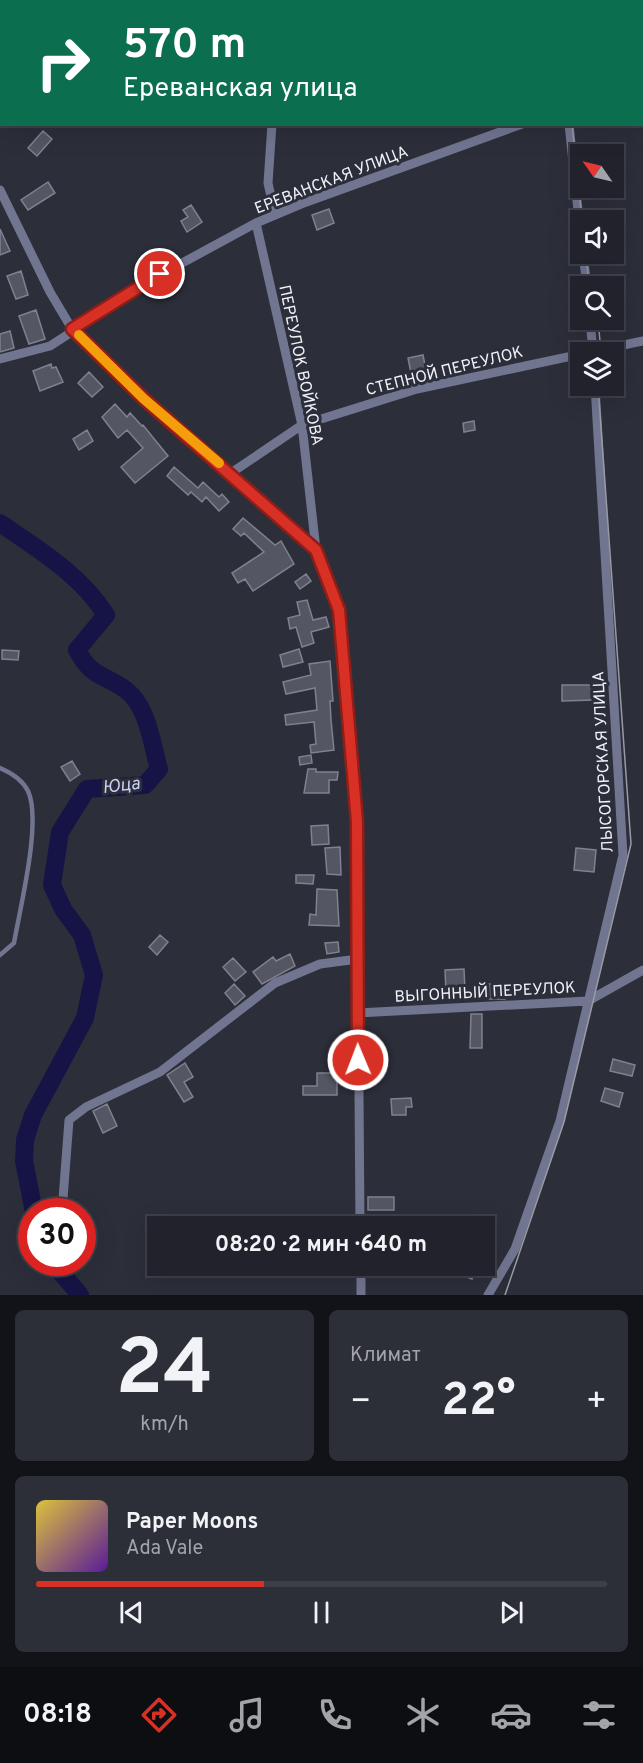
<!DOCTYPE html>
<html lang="ru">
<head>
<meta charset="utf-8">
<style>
	body { margin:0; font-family:Overpass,sans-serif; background:#2d2f38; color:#f1f3f6; height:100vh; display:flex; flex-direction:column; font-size:22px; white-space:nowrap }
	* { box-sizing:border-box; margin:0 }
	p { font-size:20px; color:#a2a4a9 }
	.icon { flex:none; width:33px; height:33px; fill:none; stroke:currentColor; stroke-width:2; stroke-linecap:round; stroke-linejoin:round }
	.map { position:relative; height:1295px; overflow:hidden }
	.drawer { display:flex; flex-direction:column; gap:15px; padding:15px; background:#121318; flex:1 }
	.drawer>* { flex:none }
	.banner { position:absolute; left:0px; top:0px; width:644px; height:126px; box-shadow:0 6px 24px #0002,0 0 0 2px #3e3f48; background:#0b6e4f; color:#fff; overflow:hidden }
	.needle { width:39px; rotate:304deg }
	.fabs { position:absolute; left:570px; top:144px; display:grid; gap:12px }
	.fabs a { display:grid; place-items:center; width:54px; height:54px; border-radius:0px; background:#21222c; box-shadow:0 6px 24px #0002,0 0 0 2px #3e3f48; font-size:30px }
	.speed { position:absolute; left:18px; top:1198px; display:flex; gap:12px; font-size:30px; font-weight:700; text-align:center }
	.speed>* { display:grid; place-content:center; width:78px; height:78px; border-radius:50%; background:#21222c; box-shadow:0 6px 24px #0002,0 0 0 2px #3e3f48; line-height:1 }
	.speed .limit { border:9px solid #d22; background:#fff; color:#111 }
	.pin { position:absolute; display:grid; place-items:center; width:51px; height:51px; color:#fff; margin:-26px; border:3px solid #fff; border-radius:50%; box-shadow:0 2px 6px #0007 }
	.me { position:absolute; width:66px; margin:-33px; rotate:359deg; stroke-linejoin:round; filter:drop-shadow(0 0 4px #0008) }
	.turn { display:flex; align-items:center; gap:21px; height:126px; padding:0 24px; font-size:27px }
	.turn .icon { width:78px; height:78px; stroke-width:2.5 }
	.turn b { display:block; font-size:42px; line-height:51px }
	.big { font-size:45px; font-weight:700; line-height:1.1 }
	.drawer .tile { flex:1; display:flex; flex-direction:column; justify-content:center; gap:9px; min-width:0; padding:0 21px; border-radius:9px; background:#2d2f38 }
	.drawer .dial { align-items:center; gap:0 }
	.dial b { font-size:78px; line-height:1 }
	.song { display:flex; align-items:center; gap:18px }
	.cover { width:72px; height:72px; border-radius:9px; background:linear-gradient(135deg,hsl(50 70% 55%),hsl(270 70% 35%)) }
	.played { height:6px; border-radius:3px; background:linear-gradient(90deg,#d93025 40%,#3e3f48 40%) }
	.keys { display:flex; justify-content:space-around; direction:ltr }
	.heat { display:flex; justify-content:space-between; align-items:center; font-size:33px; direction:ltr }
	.drawer .tiles { flex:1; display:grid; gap:15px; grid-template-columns:1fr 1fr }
	.tile:last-child { grid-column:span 2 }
	.trip { position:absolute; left:147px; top:1216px; width:348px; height:60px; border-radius:0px; background:#21222c; box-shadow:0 6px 24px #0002,0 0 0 2px #3e3f48; font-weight:700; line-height:60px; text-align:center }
	.dock { display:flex; height:96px; justify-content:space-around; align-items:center; background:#0d0e12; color:#a2a4a9 }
	.dock .icon { width:42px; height:42px }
	.dock .active { color:#d93025 }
	.dock b { font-size:27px; color:#f1f3f6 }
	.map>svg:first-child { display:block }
</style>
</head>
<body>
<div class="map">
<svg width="643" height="1295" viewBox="0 0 643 1295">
	<rect width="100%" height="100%" fill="#2c2e3a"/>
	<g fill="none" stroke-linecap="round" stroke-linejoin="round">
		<path stroke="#161446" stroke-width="18" d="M0,523C38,549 81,575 106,615L77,650C92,678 102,673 126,690C148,706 152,745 159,769L145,785L87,789L60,832L52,885L63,909L82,935L94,975L85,1018L33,1115L25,1140L24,1161L34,1212
			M53,1263L80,1295"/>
	</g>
	<path fill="#545663" stroke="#7f818f" stroke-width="1.5" d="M43,131L52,139L37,156L28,148Z
		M48,182L55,193L28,210L21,200Z
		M191,205L202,222L187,232L181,221L188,217L183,210Z
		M329,209L334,223L317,230L312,215Z
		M0,229L10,251L0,255Z
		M21,271L28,295L16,299L7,276Z
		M36,310L45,339L29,344L19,316Z
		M10,331L14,348L0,352V334Z
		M423,355L426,370L411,373L408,358Z
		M51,364L52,368L56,367L63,382L40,391L33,371Z
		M89,372L103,387L92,397L78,383Z
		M115,404L127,417L130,413L142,426L143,425L168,456L135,483L121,467L143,448L127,430L118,438L102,417Z
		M474,421L475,430L464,432L463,423Z
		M87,430L93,441L79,450L73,439Z
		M174,467L198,488L203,482L219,497L222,494L229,502L219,511L206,497L202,502L191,492L188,495L167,476Z
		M243,518L275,545L281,541L294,564L253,591L245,579L238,583L232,573L264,552L244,533L241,536L233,529Z
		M306,574L311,581L300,589L295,582Z
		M307,600L313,620L326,617L329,627L311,632L314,643L302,647L296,627L290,629L288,618L300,615L297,602Z
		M299,649L303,662L283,667L280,655Z
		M2,650L19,651L18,660L2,659Z
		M330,661L333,701H330L331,720L334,750L311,753L310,745L316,744L314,722L286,725L285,715L317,710L315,688L286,694L283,682L311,675L309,664Z
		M562,685H594V700L562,701Z
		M311,755L312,763L300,765L299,757Z
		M72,761L80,774L70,781L61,767Z
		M308,769H316V772H338L337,780H329V793H304Z
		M328,825L329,844L312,845L311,826Z
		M340,847L341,875L327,874L325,848Z
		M576,848L596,850L594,872L574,870Z
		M296,875H314L313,884L296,883Z
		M317,889L337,890L339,926L309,925L310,914L316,915Z
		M160,935L168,942L157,955L149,947Z
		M338,942L339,952L327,954L325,943Z
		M290,954L295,966L262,984L253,972L273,957L276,961Z
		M233,958L246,972L235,981L223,967Z
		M464,969L465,991L446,992L445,970Z
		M234,984L245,996L235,1005L225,993Z
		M489,984L505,985V999H489Z
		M471,1014H482V1048H470Z
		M613,1059L635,1065L632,1076L610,1071Z
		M185,1063L193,1077L184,1082L193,1097L184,1102L167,1075Z
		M317,1073H337V1095H303V1086H317Z
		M605,1088L623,1093L619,1107L601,1101Z
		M411,1098L412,1107H406V1115H392L391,1099Z
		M107,1104L117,1126L103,1133L93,1111Z
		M368,1197H394V1210H368Z
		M462,1266H477L472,1279L459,1274Z"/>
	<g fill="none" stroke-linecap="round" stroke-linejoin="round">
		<path stroke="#717590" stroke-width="4.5" d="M0,768C12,773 22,779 28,791C42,821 20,908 14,943L0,955"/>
		<path stroke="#717590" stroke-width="9" d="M262,0L264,2
			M553,0L554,2
			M282,2V0
			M642,89L643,88
			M272,124L268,183L275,215
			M569,124L580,229
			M0,190L50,292L72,329L144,399L316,550L339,610L357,822L360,1227
			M256,223L302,425L316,550
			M583,254L587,286
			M590,320L593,352
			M0,359L50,346L160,275L256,223L301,204L522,124
			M231,473L302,425L417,389L643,341
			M357,1013L588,1001L643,970
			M62,1212L69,1120L86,1107L160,1072L275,983L320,964L358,959
			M361,1266V1295
			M488,1295L515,1249L560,1121L623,855L595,386"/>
		<path stroke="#999ba4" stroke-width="1.5" d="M561,0V2
			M572,124L582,220
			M586,254L589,286
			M598,320L601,352
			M505,1295L564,1122L631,844L598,386"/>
	</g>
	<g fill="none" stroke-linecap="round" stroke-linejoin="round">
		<g stroke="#8d1f18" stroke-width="15">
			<path id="route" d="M160,274L72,329L144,399L316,550L339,610L357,822L358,1060"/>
		</g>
		<use href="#route" stroke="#d93025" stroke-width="10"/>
		<path stroke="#f59e0b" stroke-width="10" d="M79,335L144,399L219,463"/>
	</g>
	<g text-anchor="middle" stroke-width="6" stroke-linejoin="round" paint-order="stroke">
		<g font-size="16" fill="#f1f3fa" stroke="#2c2e3a">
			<text transform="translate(331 179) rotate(-21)" y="6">ЕРЕВАНСКАЯ УЛИЦА</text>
			<text transform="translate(302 365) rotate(78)" y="6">ПЕРЕУЛОК ВОЙКОВА</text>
			<text transform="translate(444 370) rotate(-14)" y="6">СТЕПНОЙ ПЕРЕУЛОК</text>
			<text transform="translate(602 762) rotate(-93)" y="6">ЛЫСОГОРСКАЯ УЛИЦА</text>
			<text transform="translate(485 991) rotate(-3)" y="6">ВЫГОННЫЙ ПЕРЕУЛОК</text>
		</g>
		<g font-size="18" font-style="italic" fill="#ccd2f4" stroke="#2c2e3a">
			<text transform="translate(121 785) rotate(-7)" y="6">Юца</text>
		</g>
	</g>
</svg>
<div class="fabs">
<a><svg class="needle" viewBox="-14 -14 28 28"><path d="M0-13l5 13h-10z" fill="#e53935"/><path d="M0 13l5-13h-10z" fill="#a2a4a9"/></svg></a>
<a><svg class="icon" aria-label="sound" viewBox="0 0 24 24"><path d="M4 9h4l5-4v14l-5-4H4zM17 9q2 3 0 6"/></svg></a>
<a><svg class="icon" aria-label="search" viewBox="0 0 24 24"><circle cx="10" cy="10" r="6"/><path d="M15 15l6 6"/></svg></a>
<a><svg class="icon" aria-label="layers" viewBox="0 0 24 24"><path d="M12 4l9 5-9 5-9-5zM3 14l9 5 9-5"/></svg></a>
</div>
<div class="speed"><div class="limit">30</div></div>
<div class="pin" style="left:160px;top:274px;background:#d93025"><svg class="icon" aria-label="arrive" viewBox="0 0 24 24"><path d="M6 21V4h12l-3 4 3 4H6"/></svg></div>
<svg class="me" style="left:358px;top:1060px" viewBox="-20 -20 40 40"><circle r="17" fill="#d93025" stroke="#fff" stroke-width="3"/><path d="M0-11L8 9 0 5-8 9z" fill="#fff"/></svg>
<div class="trip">08:20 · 2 мин · 640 m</div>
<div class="banner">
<div class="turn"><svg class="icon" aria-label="right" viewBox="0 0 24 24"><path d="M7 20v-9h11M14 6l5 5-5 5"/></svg><div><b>570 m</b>Ереванская улица</div></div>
</div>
</div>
<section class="drawer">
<div class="tiles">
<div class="tile dial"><b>24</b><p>km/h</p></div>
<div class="tile"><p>Климат</p>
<div class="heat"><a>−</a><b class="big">22°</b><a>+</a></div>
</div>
<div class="tile">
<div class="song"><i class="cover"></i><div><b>Paper Moons</b><p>Ada Vale</p></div></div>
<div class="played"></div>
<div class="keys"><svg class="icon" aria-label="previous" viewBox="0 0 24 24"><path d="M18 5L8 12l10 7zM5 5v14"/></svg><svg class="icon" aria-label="pause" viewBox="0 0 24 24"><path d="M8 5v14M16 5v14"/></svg><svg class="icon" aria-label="next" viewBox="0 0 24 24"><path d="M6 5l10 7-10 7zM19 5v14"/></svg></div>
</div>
</div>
</section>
<nav class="dock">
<b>08:18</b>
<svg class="icon active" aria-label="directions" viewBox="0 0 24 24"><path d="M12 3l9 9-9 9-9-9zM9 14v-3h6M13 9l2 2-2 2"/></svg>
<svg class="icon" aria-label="music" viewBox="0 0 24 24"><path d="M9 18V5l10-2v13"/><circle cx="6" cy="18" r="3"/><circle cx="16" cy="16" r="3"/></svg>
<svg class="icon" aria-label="phone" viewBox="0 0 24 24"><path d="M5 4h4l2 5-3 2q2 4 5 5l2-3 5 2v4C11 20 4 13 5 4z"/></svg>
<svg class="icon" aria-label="climate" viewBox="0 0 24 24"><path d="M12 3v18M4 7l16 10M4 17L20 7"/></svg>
<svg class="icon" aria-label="car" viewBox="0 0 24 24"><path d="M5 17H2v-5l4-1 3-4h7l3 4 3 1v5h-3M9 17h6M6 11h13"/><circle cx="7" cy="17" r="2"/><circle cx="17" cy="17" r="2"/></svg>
<svg class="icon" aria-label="filters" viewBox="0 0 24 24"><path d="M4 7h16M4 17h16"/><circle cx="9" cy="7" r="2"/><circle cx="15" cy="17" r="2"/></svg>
</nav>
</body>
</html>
